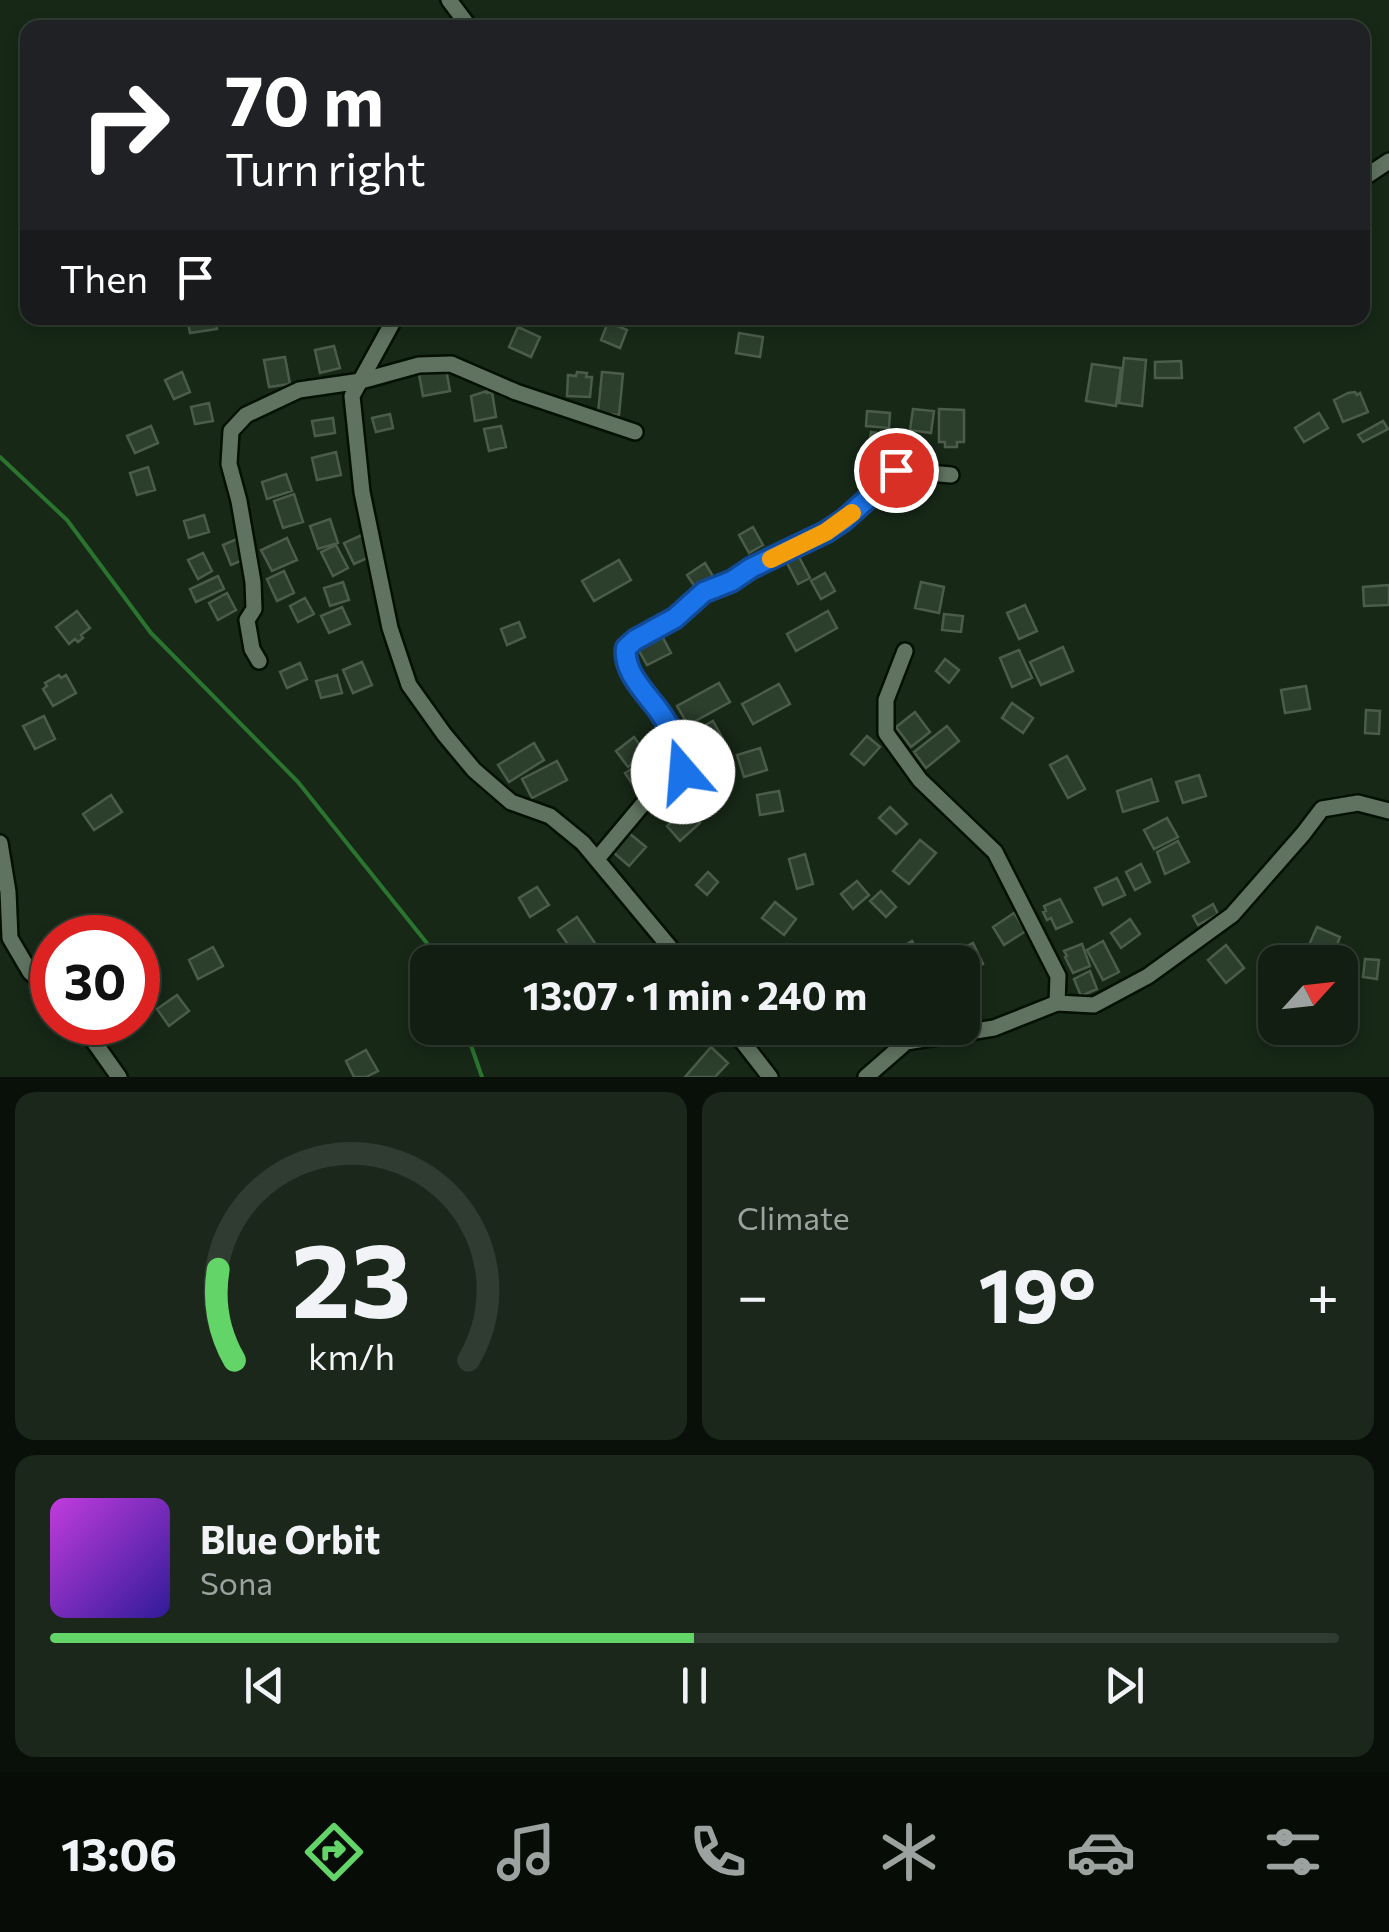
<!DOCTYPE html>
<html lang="en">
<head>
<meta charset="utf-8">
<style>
	body { margin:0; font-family:Commissioner,sans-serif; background:#1a271a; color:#f1f3f6; height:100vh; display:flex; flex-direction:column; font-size:38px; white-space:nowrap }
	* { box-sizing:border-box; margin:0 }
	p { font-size:32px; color:#9ca29f }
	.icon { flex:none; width:55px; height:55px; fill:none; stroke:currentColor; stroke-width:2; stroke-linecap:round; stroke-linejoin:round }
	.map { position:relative; height:1077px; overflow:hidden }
	.details { display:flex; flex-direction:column; gap:15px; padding:15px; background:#091009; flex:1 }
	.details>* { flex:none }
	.top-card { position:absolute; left:20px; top:20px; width:1350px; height:305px; border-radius:20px; box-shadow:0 5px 15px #0003,0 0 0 2px #303c31; background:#202124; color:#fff; overflow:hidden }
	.needle { width:65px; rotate:63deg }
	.controls { position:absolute; left:1258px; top:945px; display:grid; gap:20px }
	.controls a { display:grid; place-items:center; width:100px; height:100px; border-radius:20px; background:#111e11; box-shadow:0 5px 15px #0003,0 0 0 2px #303c31; font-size:50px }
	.speed { position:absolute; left:30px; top:915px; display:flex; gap:20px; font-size:50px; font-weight:700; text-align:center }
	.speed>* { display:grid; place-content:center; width:130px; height:130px; border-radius:50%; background:#111e11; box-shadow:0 5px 15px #0003,0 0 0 2px #303c31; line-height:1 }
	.speed .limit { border:15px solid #d22; background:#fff; color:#111 }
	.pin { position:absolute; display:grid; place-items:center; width:85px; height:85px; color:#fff; margin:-42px; border:5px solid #fff; border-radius:50%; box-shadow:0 2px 10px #0007 }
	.me { position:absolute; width:110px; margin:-55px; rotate:342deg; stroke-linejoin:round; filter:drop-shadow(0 0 8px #0008) }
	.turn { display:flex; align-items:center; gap:35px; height:210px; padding:0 40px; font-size:45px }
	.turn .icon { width:130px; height:130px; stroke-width:2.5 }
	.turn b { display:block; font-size:70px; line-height:85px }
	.then { display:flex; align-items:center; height:95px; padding:0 40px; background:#0003; gap:20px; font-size:38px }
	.big { font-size:75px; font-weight:700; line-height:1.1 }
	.details .card { flex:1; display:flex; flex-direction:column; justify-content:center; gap:15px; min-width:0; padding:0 35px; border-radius:20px; background:#1a271a }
	.details .dial { align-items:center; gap:0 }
	.dial svg { height:260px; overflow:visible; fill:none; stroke:#303c31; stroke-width:7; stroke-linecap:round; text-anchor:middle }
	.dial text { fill:#f1f3f6; stroke:none }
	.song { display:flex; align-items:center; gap:30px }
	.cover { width:120px; height:120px; border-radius:15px; background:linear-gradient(135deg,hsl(290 70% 55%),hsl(250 70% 35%)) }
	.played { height:10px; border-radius:5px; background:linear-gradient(90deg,#63d468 50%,#303c31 50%) }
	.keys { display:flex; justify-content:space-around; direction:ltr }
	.heat { display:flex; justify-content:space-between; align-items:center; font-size:55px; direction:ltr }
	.details .tiles { flex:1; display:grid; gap:15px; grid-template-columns:1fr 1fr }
	.card:last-child { grid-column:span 2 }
	.trip { position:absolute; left:410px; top:945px; width:570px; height:100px; border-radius:20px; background:#111e11; box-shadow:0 5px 15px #0003,0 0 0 2px #303c31; font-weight:700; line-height:100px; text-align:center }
	.tabs { display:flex; height:160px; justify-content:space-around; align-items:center; background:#070c07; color:#9ca29f }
	.tabs .icon { width:70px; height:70px }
	.tabs .current { color:#63d468 }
	.tabs b { font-size:45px; color:#f1f3f6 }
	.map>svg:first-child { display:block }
</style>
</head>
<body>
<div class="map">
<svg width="1389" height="1077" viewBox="0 0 1389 1077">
	<rect width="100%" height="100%" fill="#172817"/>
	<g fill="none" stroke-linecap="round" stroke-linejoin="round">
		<path stroke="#2b7430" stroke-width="4" d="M0,457L67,520L151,633L298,782L442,962
			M465,1028L482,1077"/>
	</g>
	<path fill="#2c3e2c" stroke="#4b5d4a" stroke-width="2.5" d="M187,318H215L217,329L190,333Z
		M608,322L627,330L620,348L601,340Z
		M518,327L540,337L531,357L509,347Z
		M739,333L763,337L760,357L736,353Z
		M334,346L340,368L320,373L315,350Z
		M285,357L290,384L269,387L264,360Z
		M1124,358L1146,360L1142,406L1119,403Z
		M1181,361L1182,378H1155V362Z
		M1092,364L1121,368L1116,406L1086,401Z
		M446,369L450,391L423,396L419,374Z
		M182,372L190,392L174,399L165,380Z
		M577,372L587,373L586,377H592L590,397L567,396L568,375L576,376Z
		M602,372L623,374L619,415L598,413Z
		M487,391V393L492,392L496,417L475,421L471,396Z
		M1355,392L1357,395L1360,393L1368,412L1343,422L1334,400L1348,393Z
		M209,403L213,421L195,424L191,407Z
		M913,409L934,411L931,433L910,430Z
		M939,409L964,410V442H957V447H945V442H939Z
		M867,411L890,413L889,428L866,426Z
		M1319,413L1328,428L1304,442L1295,428Z
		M390,414L393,428L376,432L372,418Z
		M333,418L335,433L315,436L312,421Z
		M1383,421L1388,429L1363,442L1358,435Z
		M151,426L158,443L135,453L127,436Z
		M501,426L506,447L489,451L484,429Z
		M871,432L891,435L889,454L868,451Z
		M336,452L341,475L317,480L312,458Z
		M148,467L155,490L137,495L130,473Z
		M286,474L292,491L267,499L262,482Z
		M294,494L303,522L283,528L274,501Z
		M204,515L209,532L189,538L184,521Z
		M330,519L338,543L318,549L310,526Z
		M753,527L763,545L749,553L739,535Z
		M362,535L372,556L354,564L344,543Z
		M287,538L297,560L272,571L261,550Z
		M237,539L245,559L231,565L223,545Z
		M336,545L348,568L333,576L321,552Z
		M203,553L212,571L198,579L188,560Z
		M799,557L810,578L798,584L787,563Z
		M619,560L631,580L594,601L582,581Z
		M705,563L714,578L697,590L687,575Z
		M284,571L294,593L277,601L267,579Z
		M825,573L835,591L821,599L811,581Z
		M218,576L224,589L196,602L190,589Z
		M343,582L349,600L330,606L324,588Z
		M921,582L944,587L939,613L915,608Z
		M1389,585V605L1364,606L1363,587Z
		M227,593L236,610L218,620L209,603Z
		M305,598L314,614L298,622L290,606Z
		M1025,605L1037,631L1019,639L1007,613Z
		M342,607L350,624L329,633L321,616Z
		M77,611L90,628L81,635L83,638L78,642L75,639L69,644L56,627Z
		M828,611L837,628L796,651L787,634Z
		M944,614L963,616L961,632L942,630Z
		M519,622L525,637L507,645L501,629Z
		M661,634L671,653L647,665L637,647Z
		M1063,647L1073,671L1041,685L1030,662Z
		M1019,650L1032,678L1012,687L1000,658Z
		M945,659L959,670L949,683L936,671Z
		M362,662L372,685L353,693L343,670Z
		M300,663L307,679L287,688L280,672Z
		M59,675L61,678L66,675L76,693L53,706L43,689L47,686L45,683Z
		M337,675L342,693L321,698L316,681Z
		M719,683L730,702L688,725L677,706Z
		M779,684L790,704L753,724L742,704Z
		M1306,686L1310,709L1285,713L1281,690Z
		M1012,703L1033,718L1023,733L1002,718Z
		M1366,710L1380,711L1379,734L1365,733Z
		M915,712L930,732L911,747L896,727Z
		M44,716L55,739L35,749L23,726Z
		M713,721L723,739L697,753L687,735Z
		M947,726L959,741L926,768L914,752Z
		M867,736L880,747L864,765L851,754Z
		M634,737L646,753L628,767L616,751Z
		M534,743L544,760L509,782L498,765Z
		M760,748L767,770L744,777L737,755Z
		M1067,756L1085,789L1068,798L1050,765Z
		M647,759L659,778L637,791L625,773Z
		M557,761L567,780L532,798L522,779Z
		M1199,775L1206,796L1183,803L1176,782Z
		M1151,779L1158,801L1123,812L1117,791Z
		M779,791L783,811L760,815L757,795Z
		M111,795L122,812L94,830L83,814Z
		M890,807L907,824L896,834L879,818Z
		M687,808L700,823L680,841L667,826Z
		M1167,818L1178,837L1154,849L1144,830Z
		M629,833L646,847L629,866L613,852Z
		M920,840L936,853L909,884L893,871Z
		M1178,841L1189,862L1165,874L1157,852Z
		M805,854L813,884L797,889L789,859Z
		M1141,864L1150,882L1135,890L1126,872Z
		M708,872L718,882L707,895L696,885Z
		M1117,878L1125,895L1103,905L1095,888Z
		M857,881L869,895L853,909L841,894Z
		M537,887L549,905L530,917L519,898Z
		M881,891L896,907L886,917L870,901Z
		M1060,899L1072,922L1056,929L1051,918L1047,920L1043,912L1046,911L1044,906Z
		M775,902L796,919L784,935L762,918Z
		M1213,904L1218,914L1198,925L1193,916Z
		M1014,913L1026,931L1004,945L993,927Z
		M577,917L599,949L580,962L558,930Z
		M1130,919L1140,934L1121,948L1111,933Z
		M1317,927L1340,937L1333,955L1309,945Z
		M912,941L921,956L911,962H900L894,952Z
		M1103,941L1119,972L1103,980L1087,950Z
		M973,943L983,964L963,974L962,962H957L953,953Z
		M1082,944L1090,966L1073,973L1065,957L1067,956L1064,951Z
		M1226,945L1244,968L1226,983L1208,960Z
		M213,947L223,966L198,979L189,960Z
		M1365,959L1379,960L1377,979L1363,977Z
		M1090,971L1097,989L1081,996L1074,979Z
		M177,995L189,1011L169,1026L157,1009Z
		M711,1047L728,1063L715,1077H685Z
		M366,1050L378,1071L366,1077H354L346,1061Z"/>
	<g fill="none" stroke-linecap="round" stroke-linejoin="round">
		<g stroke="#031003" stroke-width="20">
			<path id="street" d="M449,0L470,28
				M1362,179L1389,161
				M395,318L352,396L362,492L390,628L409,685L444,734L474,770L511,802L550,816L583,843L682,962
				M905,651L886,700V733L920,780L995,852L1058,976L1057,1003
				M259,661L252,649L247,620L254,609L253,582L239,501L229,464L231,431L246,415L299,390L361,381L419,365L451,364L516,392L635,432
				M0,843L8,892L10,938L30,972L52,992
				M597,859L648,798L675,782L683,772C681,749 672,729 659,711C646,693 623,672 626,648L635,640L675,617L704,592L732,581L751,568L826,532L844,521L873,494L884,473L895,470L951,475
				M80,1022L119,1077
				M732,1028L770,1077
				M866,1077L906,1042L994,1028L1057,1003L1094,1005L1148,976L1232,915L1303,834L1322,809L1358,803L1389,811"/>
		</g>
		<use href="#street" stroke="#607360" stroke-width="15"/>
	</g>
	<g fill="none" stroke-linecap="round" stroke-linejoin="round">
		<g stroke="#114b97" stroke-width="25">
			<path id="route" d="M683,772C681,749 672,729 659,711C646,693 623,672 626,648L635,640L675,618L704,592L732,581L751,568L826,532L844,520L873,494L884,473L896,470"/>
		</g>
		<use href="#route" stroke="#1a73e8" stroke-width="18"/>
		<path stroke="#f59e0b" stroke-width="18" d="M771,559L826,532L852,513"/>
	</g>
</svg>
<div class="controls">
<a><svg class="needle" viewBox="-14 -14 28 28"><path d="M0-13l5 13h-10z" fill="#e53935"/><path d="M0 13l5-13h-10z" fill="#9ca29f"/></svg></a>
</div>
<div class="speed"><div class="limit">30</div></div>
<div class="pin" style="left:896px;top:470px;background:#d93025"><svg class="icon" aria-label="arrive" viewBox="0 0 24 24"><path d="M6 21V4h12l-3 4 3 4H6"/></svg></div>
<svg class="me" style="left:683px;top:772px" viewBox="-20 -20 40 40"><circle r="19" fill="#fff"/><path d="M0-13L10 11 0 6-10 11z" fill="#1a73e8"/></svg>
<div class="trip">13:07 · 1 min · 240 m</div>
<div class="top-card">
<div class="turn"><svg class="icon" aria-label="right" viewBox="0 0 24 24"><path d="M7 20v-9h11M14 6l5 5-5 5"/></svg><div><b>70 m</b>Turn right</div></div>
<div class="then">Then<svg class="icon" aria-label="arrive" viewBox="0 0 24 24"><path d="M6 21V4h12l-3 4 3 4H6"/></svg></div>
</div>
</div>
<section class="details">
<div class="tiles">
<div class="card dial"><svg viewBox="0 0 100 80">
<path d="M14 69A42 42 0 1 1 86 69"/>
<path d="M14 69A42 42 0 0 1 9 41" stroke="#63d468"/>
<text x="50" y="56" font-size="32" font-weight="700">23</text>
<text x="50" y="72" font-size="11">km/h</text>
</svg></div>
<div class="card"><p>Climate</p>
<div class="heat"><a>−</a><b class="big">19°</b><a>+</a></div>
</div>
<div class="card">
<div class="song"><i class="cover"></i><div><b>Blue Orbit</b><p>Sona</p></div></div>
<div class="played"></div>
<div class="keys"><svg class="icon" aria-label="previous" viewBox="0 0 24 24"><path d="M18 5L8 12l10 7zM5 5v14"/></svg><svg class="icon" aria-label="pause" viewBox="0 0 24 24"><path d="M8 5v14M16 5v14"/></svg><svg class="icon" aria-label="next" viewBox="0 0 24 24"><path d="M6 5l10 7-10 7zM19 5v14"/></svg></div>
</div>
</div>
</section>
<nav class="tabs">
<b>13:06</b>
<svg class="icon current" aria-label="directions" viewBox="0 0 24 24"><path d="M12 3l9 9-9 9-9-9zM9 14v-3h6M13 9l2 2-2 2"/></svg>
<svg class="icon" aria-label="music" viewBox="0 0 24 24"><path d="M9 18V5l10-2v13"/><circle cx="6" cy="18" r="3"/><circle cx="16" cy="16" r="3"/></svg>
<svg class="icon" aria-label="phone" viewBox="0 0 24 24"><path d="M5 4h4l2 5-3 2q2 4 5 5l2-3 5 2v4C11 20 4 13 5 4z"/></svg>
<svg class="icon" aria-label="climate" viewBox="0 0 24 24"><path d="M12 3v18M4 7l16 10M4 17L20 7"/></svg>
<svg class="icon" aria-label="car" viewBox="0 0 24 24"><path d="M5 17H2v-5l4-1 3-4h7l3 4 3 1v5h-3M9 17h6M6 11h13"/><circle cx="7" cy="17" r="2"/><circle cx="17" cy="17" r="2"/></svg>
<svg class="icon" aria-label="filters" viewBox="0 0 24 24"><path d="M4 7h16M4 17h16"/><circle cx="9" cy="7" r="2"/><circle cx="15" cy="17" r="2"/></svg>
</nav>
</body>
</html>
